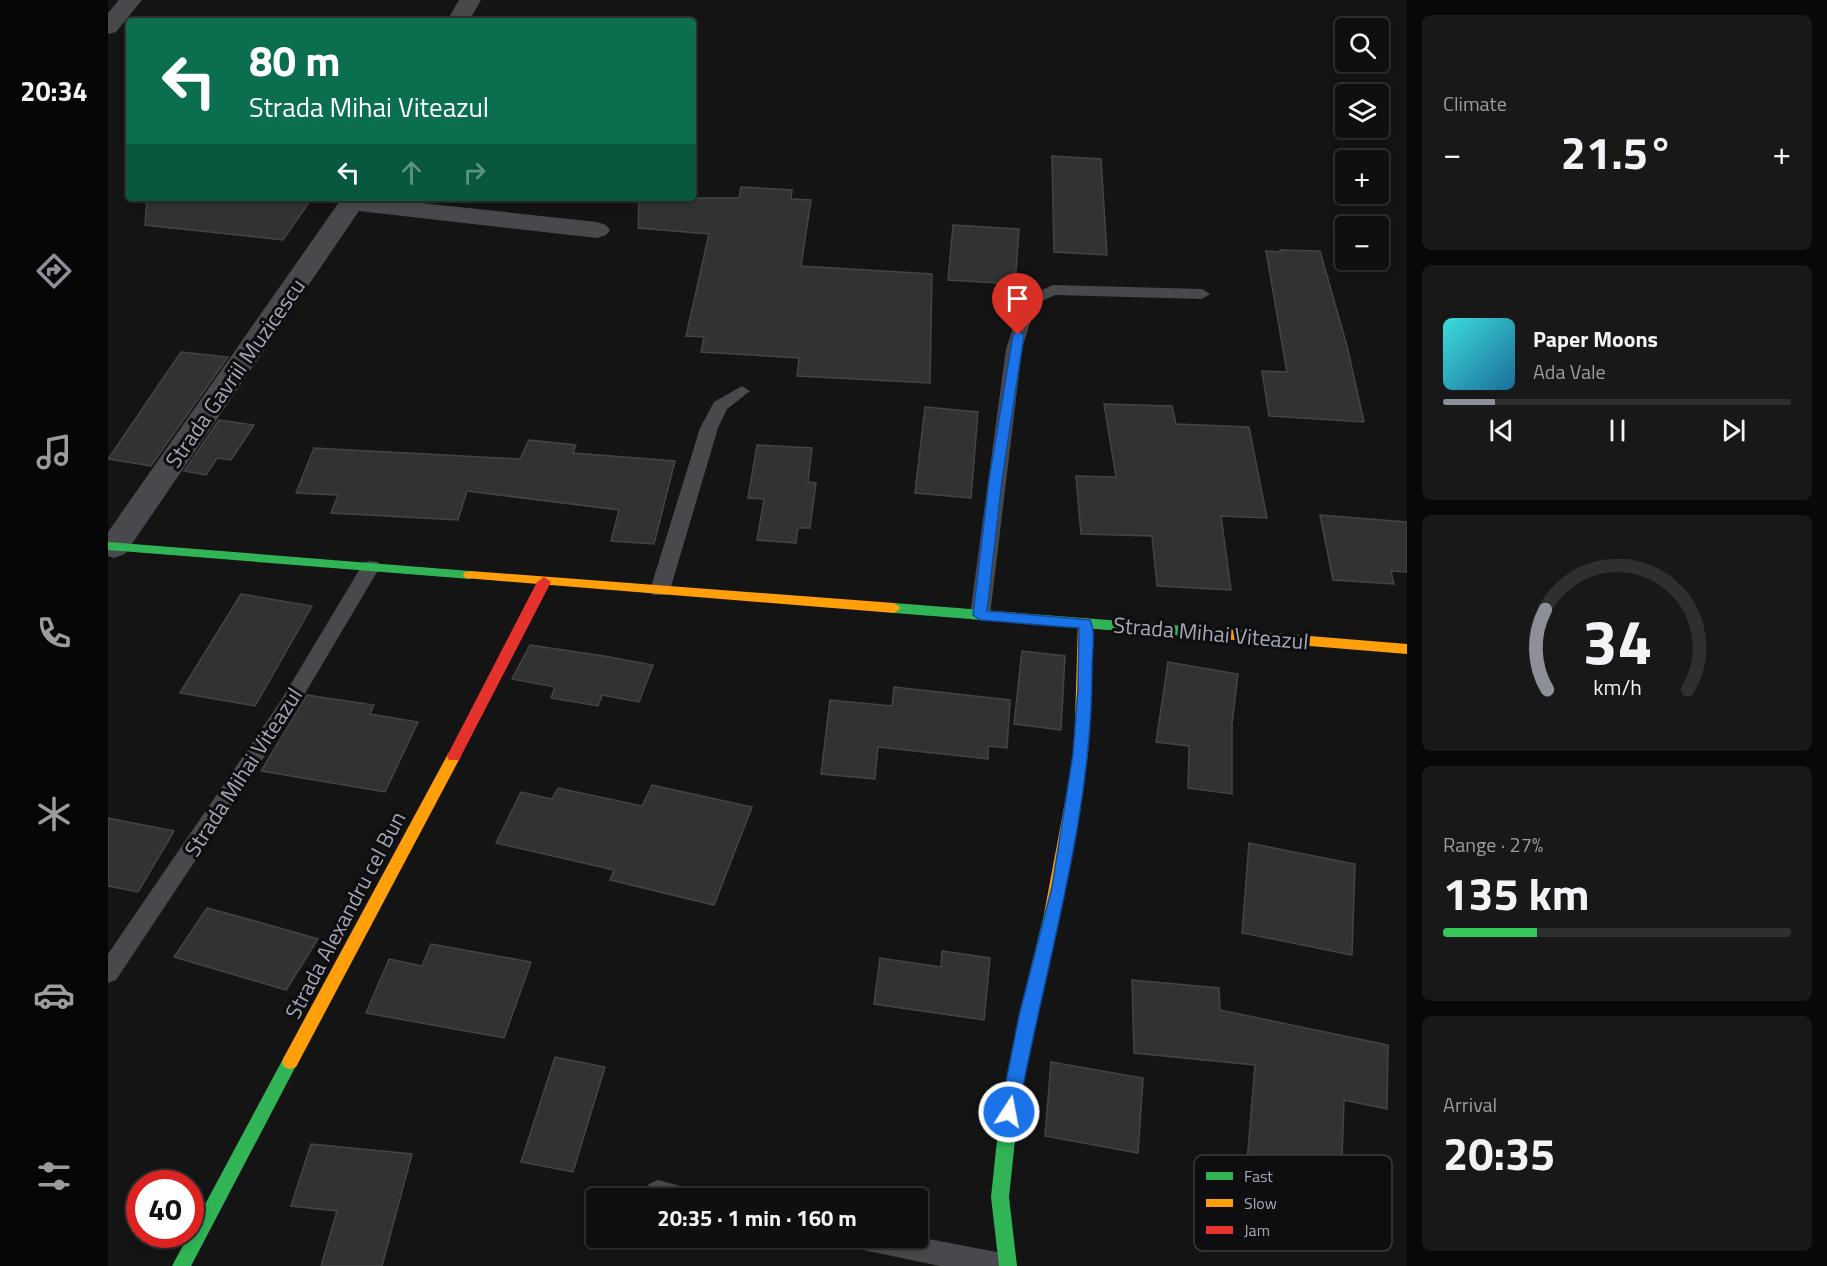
<!DOCTYPE html>
<html lang="en">
<head>
<meta charset="utf-8">
<style>
	body { margin:0; font-family:"Titillium Web",sans-serif; background:#181818; color:#f1f3f6; height:100vh; display:flex; flex-direction:column; font-size:22px; white-space:nowrap }
	* { box-sizing:border-box; margin:0 }
	p { font-size:20px; color:#9b9c9e }
	.icon { flex:none; width:33px; height:33px; fill:none; stroke:currentColor; stroke-width:2; stroke-linecap:round; stroke-linejoin:round }
	.map { position:relative; flex:1; overflow:hidden }
	.panel { display:flex; flex-direction:column; gap:15px; padding:15px; background:#080808; width:420px }
	.panel>* { flex:none }
	.banner { position:absolute; left:18px; top:18px; width:570px; height:183px; border-radius:6px; box-shadow:0 3px 9px #0003,0 0 0 2px #2f2f2f; background:#0b6e4f; color:#fff; overflow:hidden }
	.buttons { position:absolute; left:1227px; top:18px; display:grid; gap:12px }
	.buttons a { display:grid; place-items:center; width:54px; height:54px; border-radius:6px; background:#0f0f0f; box-shadow:0 3px 9px #0003,0 0 0 2px #2f2f2f; font-size:30px }
	.speed { position:absolute; left:18px; top:1170px; display:flex; gap:12px; font-size:30px; font-weight:700; text-align:center }
	.speed>* { display:grid; place-content:center; width:78px; height:78px; border-radius:50%; background:#0f0f0f; box-shadow:0 3px 9px #0003,0 0 0 2px #2f2f2f; line-height:1 }
	.speed .limit { border:9px solid #d22; background:#fff; color:#111 }
	.pin { position:absolute; display:grid; place-items:center; width:51px; height:51px; color:#fff; margin:-62px -26px; border-radius:50% 50% 50% 0; rotate:-45deg; box-shadow:0 0 6px #0007 }
	.pin .icon { rotate:45deg }
	.me { position:absolute; width:66px; margin:-33px; rotate:11deg; stroke-linejoin:round; filter:drop-shadow(0 0 4px #0008) }
	.turn { display:flex; align-items:center; gap:21px; height:126px; padding:0 24px; font-size:27px }
	.turn .icon { width:78px; height:78px; stroke-width:2.5 }
	.turn b { display:block; font-size:42px; line-height:51px }
	.lanes { display:flex; align-items:center; height:57px; padding:0 24px; background:#0003; justify-content:center; gap:30px; direction:ltr }
	.lanes .off { opacity:.35 }
	.big { font-size:45px; font-weight:700; line-height:1.1 }
	.panel .card { flex:1; display:flex; flex-direction:column; justify-content:center; gap:9px; min-width:0; padding:0 21px; border-radius:9px; background:#181818 }
	.panel .dial { align-items:center; gap:0 }
	.dial svg { height:156px; overflow:visible; fill:none; stroke:#2f2f2f; stroke-width:7; stroke-linecap:round; text-anchor:middle }
	.dial text { fill:#f1f3f6; stroke:none }
	.song { display:flex; align-items:center; gap:18px }
	.cover { width:72px; height:72px; border-radius:9px; background:linear-gradient(135deg,hsl(180 70% 55%),hsl(200 70% 35%)) }
	.played { height:6px; border-radius:3px; background:linear-gradient(90deg,#8c9099 15%,#2f2f2f 15%) }
	.keys { display:flex; justify-content:space-around; direction:ltr }
	.heat { display:flex; justify-content:space-between; align-items:center; font-size:33px; direction:ltr }
	.charge { height:9px; border-radius:4px; background:linear-gradient(90deg,#34c759 27%,#2f2f2f 0) }
	.trip { position:absolute; left:478px; top:1188px; width:342px; height:60px; border-radius:6px; background:#0f0f0f; box-shadow:0 3px 9px #0003,0 0 0 2px #2f2f2f; font-weight:700; line-height:60px; text-align:center }
	main { display:flex; flex:1; min-height:0 }
	.menu { display:flex; flex-direction:column; width:108px; justify-content:space-around; align-items:center; background:#060606; color:#9b9c9e }
	.menu .icon { width:42px; height:42px }
	.menu .active { color:#8c9099 }
	.menu b { font-size:27px; color:#f1f3f6 }
	.map>svg:first-child { display:block }
</style>
</head>
<body>
<main>
<nav class="menu">
<b>20:34</b>
<svg class="icon active" aria-label="directions" viewBox="0 0 24 24"><path d="M12 3l9 9-9 9-9-9zM9 14v-3h6M13 9l2 2-2 2"/></svg>
<svg class="icon" aria-label="music" viewBox="0 0 24 24"><path d="M9 18V5l10-2v13"/><circle cx="6" cy="18" r="3"/><circle cx="16" cy="16" r="3"/></svg>
<svg class="icon" aria-label="phone" viewBox="0 0 24 24"><path d="M5 4h4l2 5-3 2q2 4 5 5l2-3 5 2v4C11 20 4 13 5 4z"/></svg>
<svg class="icon" aria-label="climate" viewBox="0 0 24 24"><path d="M12 3v18M4 7l16 10M4 17L20 7"/></svg>
<svg class="icon" aria-label="car" viewBox="0 0 24 24"><path d="M5 17H2v-5l4-1 3-4h7l3 4 3 1v5h-3M9 17h6M6 11h13"/><circle cx="7" cy="17" r="2"/><circle cx="17" cy="17" r="2"/></svg>
<svg class="icon" aria-label="filters" viewBox="0 0 24 24"><path d="M4 7h16M4 17h16"/><circle cx="9" cy="7" r="2"/><circle cx="15" cy="17" r="2"/></svg>
</nav>
<div class="map">
<svg width="1299" height="1266" viewBox="0 0 1299 1266">
	<rect width="100%" height="100%" fill="#141414"/>
	<path fill="#313234" stroke="#424448" stroke-width="1.5" d="M944,156L993,159L999,255L946,252Z
		M633,187L684,190L683,199L703,200L693,266L824,274L822,383L689,376L691,358L593,352L596,337L578,336L601,234L530,228L531,198H631Z
		M39,198H204L175,240L37,225Z
		M845,225L911,229L907,284L840,280Z
		M1172,250L1212,251L1239,346L1256,422L1161,416L1154,371L1179,372L1158,251L1173,252Z
		M73,352L120,357L43,466L0,459Z
		M996,404L1064,406L1068,424L1141,427L1159,518L1113,516L1123,590L1049,586L1044,536L973,534L968,476L1008,477Z
		M817,407L870,412L863,498L807,493Z
		M111,420L146,425L123,460L109,458L98,475L76,471Z
		M421,440L468,445L465,453L567,461L546,544L503,541L511,510L359,491L350,520L223,513L230,495L188,493L206,448L412,459Z
		M649,445L704,448L700,482L708,483L702,528H690L688,543L649,540L656,499L640,498Z
		M1212,515L1299,522V572L1283,571L1286,584L1225,580Z
		M133,594L204,606L147,706L72,693Z
		M422,645L496,656L545,665L531,702L494,695L490,706L443,698L447,687L404,679Z
		M914,651L957,656L953,730L906,724Z
		M1060,662L1130,674L1124,724V794L1080,788L1081,746L1048,742Z
		M786,687L902,700L899,748L880,746V759L770,747L767,779L713,774L722,700L784,706Z
		M199,695L266,705L262,714L310,722L277,792L153,771Z
		M544,785L644,807L606,905L502,880L506,870L388,843L413,792L444,799L450,788L534,806Z
		M0,818L66,831L30,892L0,886Z
		M1141,843L1247,864L1244,955L1134,933Z
		M99,908L154,923L210,939L178,990L66,957Z
		M323,944L423,962L396,1038L258,1013L281,959L314,966Z
		M834,951L882,958L876,1020L766,1004L772,958L833,967Z
		M1024,980L1111,988L1112,1010L1280,1045L1279,1109L1236,1100L1233,1185L1139,1163L1147,1065L1026,1053Z
		M447,1057L497,1067L465,1172L413,1162Z
		M943,1062L1035,1078L1030,1153L937,1136Z
		M203,1144L304,1154L274,1266H213L229,1211L183,1206Z"/>
	<g fill="none" stroke-linecap="round" stroke-linejoin="round">
		<path fill="#48494d" fill-rule="evenodd" d="M945,285L1094,289L1102,294L1094,299L947,295L928,304L914,349L882,615L879,620H865L862,615L898,349L915,298Z
			M634,386L642,391L619,409L610,428L562,590L559,595H545L542,590L592,428L606,402Z
			M263,561L270,562L272,567L186,712L8,980L0,983V954L172,702L256,562Z
			M550,1180L587,1190L591,1198H540L537,1192L541,1184Z
			M810,1237L894,1253L903,1257L907,1266H832L755,1250L746,1247L742,1238Z"/>
		<path fill="#48494d" fill-rule="evenodd" d="M11,0H34L8,32L0,34V13Z
			M351,0H373L361,21H339Z
			M234,198H267L489,222L498,225L502,230L498,235L489,238L251,211L17,554L6,558L0,556V532Z"/>
		<path fill="#30b455" fill-rule="evenodd" d="M0,542L362,571L369,575L362,579L0,550Z
			M786,603L1115,629L1122,634L1115,639L786,613L779,608Z
			M944,908L950,909L952,914L927,1016L910,1112L901,1197L909,1266H891L883,1197L892,1112L911,1016L936,914L938,909Z
			M182,1055L188,1057L190,1062L83,1266H64L176,1057Z"/>
		<path fill="#ff9f0a" fill-rule="evenodd" d="M362,571L786,603L793,608L786,613L357,578L355,575L357,572Z
			M977,618L984,623L980,754L952,914L950,919L944,920L938,919L936,914L966,754L970,623Z
			M1115,629L1299,644V654L1115,639L1108,634Z
			M346,751L351,752L353,756L188,1067L182,1069L176,1067L174,1062L176,1057L341,752Z"/>
		<path fill="#e5322d" fill-rule="evenodd" d="M436,577L443,582L353,756L351,760H341L339,756L429,582Z"/>
	</g>
	<path fill="#1a73e8" stroke="#114b97" stroke-width="1.5" d="M910,331L916,335L894,480L879,611L982,620C988,632 984,652 984,665C985,817 937,964 910,1112L907,1117L901,1120L895,1117L892,1112L911,1016L944,887L965,754L970,689L971,628L872,620L865,615L881,480L905,335Z"/>
	<g text-anchor="middle" stroke-width="6" stroke-linejoin="round" paint-order="stroke">
		<g font-size="22" fill="#a4a8b6" stroke="#0e0e10">
			<text transform="translate(127 373) rotate(-55)" y="8">Strada Gavriil Muzicescu</text>
			<text transform="translate(1103 633) rotate(5)" y="8">Strada Mihai Viteazul</text>
			<text transform="translate(135 772) rotate(-57)" y="8">Strada Mihai Viteazul</text>
			<text transform="translate(237 915) rotate(-62)" y="8">Strada Alexandru cel Bun</text>
		</g>
	</g>
	<rect x="1086" y="1155" width="198" height="96" rx="9" fill="#0e0e10" stroke="#3b3c42" stroke-width="1.5"/>
	<rect x="1098" y="1172" width="27" height="8" fill="#30b455"/>
	<rect x="1098" y="1199" width="27" height="8" fill="#ff9f0a"/>
	<rect x="1098" y="1226" width="27" height="8" fill="#e5322d"/>
	<g font-size="16" fill="#a4a8b6">
		<text x="1136" y="1182">Fast</text>
		<text x="1136" y="1209">Slow</text>
		<text x="1136" y="1236">Jam</text>
	</g>
</svg>
<div class="buttons">
<a><svg class="icon" aria-label="search" viewBox="0 0 24 24"><circle cx="10" cy="10" r="6"/><path d="M15 15l6 6"/></svg></a>
<a><svg class="icon" aria-label="layers" viewBox="0 0 24 24"><path d="M12 4l9 5-9 5-9-5zM3 14l9 5 9-5"/></svg></a>
<a>+</a>
<a>−</a>
</div>
<div class="speed"><div class="limit">40</div></div>
<div class="pin" style="left:910px;top:335px;background:#d93025"><svg class="icon" aria-label="arrive" viewBox="0 0 24 24"><path d="M6 21V4h12l-3 4 3 4H6"/></svg></div>
<svg class="me" style="left:901px;top:1112px" viewBox="-20 -20 40 40"><circle r="17" fill="#1a73e8" stroke="#fff" stroke-width="3"/><path d="M0-11L8 9 0 5-8 9z" fill="#fff"/></svg>
<div class="trip">20:35 · 1 min · 160 m</div>
<div class="banner">
<div class="turn"><svg class="icon" aria-label="left" viewBox="0 0 24 24"><path d="M17 20v-9H6M10 6l-5 5 5 5"/></svg><div><b>80 m</b>Strada Mihai Viteazul</div></div>
<div class="lanes"><svg class="icon" aria-label="left" viewBox="0 0 24 24"><path d="M17 20v-9H6M10 6l-5 5 5 5"/></svg><svg class="icon off" aria-label="ahead" viewBox="0 0 24 24"><path d="M12 20V5M6 11l6-6 6 6"/></svg><svg class="icon off" aria-label="right" viewBox="0 0 24 24"><path d="M7 20v-9h11M14 6l5 5-5 5"/></svg></div>
</div>
</div>
<section class="panel">
<div class="card"><p>Climate</p>
<div class="heat"><a>−</a><b class="big">21.5°</b><a>+</a></div>
</div>
<div class="card">
<div class="song"><i class="cover"></i><div><b>Paper Moons</b><p>Ada Vale</p></div></div>
<div class="played"></div>
<div class="keys"><svg class="icon" aria-label="previous" viewBox="0 0 24 24"><path d="M18 5L8 12l10 7zM5 5v14"/></svg><svg class="icon" aria-label="pause" viewBox="0 0 24 24"><path d="M8 5v14M16 5v14"/></svg><svg class="icon" aria-label="next" viewBox="0 0 24 24"><path d="M6 5l10 7-10 7zM19 5v14"/></svg></div>
</div>
<div class="card dial"><svg viewBox="0 0 100 80">
<path d="M14 69A42 42 0 1 1 86 69"/>
<path d="M14 69A42 42 0 0 1 13 28" stroke="#8c9099"/>
<text x="50" y="56" font-size="32" font-weight="700">34</text>
<text x="50" y="72" font-size="11">km/h</text>
</svg></div>
<div class="card"><p>Range · 27%</p><b class="big">135 km</b><div class="charge"></div></div>
<div class="card"><p>Arrival</p><b class="big">20:35</b></div>
</section>
</main>
</body>
</html>
